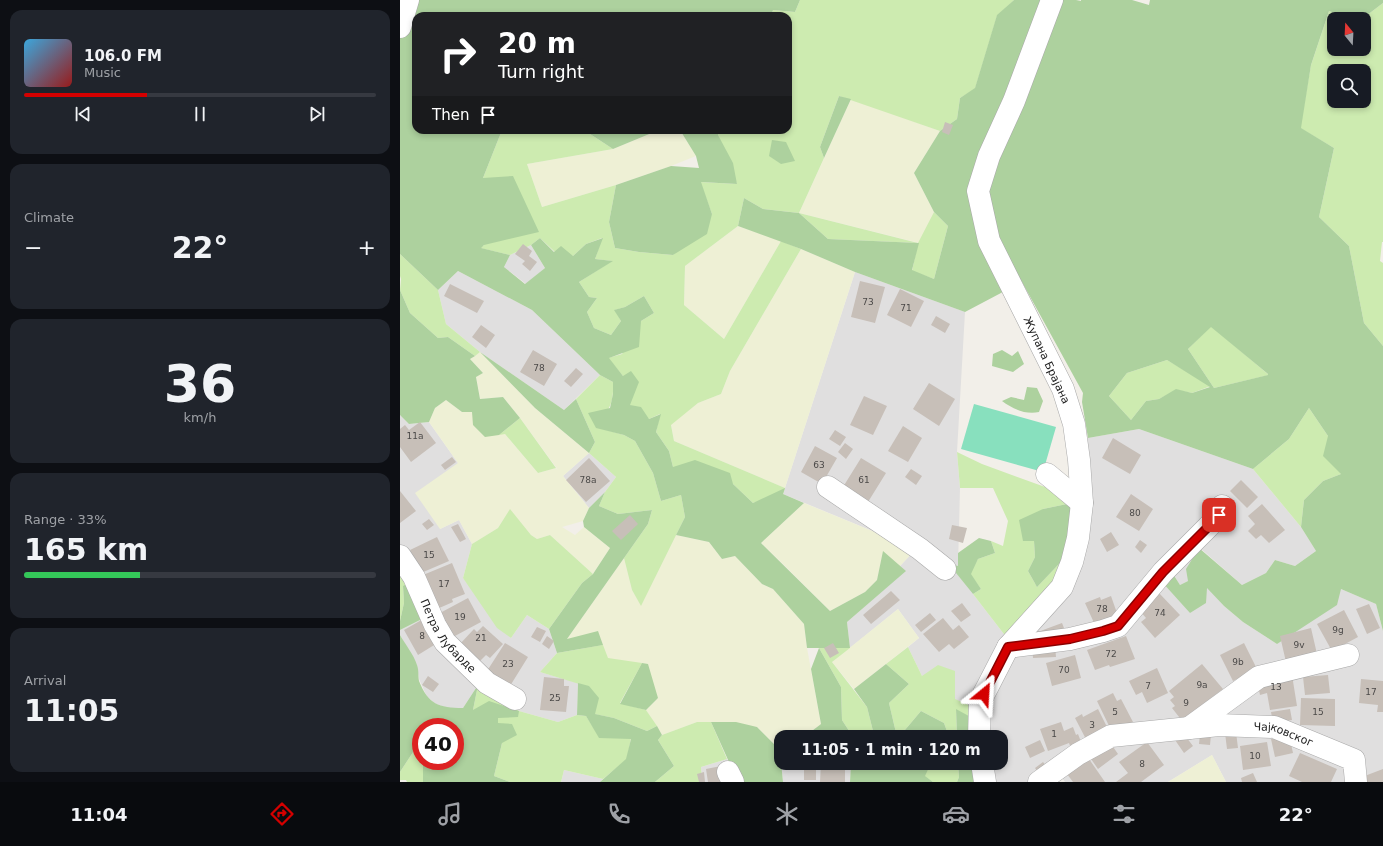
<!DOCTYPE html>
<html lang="en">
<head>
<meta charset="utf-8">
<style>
	body { margin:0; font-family:"DejaVu Sans",sans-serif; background:#20242c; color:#f1f3f6; height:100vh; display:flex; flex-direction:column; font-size:15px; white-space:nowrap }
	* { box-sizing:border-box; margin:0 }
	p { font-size:13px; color:#9ea1a6 }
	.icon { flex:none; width:22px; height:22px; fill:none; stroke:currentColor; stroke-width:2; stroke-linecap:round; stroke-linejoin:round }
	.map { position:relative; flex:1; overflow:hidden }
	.drawer { display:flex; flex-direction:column; gap:10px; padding:10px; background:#0d0f14; width:400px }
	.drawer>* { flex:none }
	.hud { position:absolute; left:12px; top:12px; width:380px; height:122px; border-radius:12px; box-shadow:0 2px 6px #0003; background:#202124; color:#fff; overflow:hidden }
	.needle { width:26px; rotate:342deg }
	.buttons { position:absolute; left:927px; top:12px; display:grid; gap:8px }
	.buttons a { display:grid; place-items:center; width:44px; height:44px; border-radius:8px; background:#171b24; box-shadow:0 2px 6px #0003; font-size:20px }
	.speed { position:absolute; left:12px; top:718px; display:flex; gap:8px; font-size:20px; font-weight:700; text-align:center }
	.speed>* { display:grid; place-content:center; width:52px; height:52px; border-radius:50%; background:#171b24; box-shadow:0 2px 6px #0003; line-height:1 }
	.speed .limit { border:6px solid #d22; background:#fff; color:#111 }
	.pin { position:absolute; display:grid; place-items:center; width:34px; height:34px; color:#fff; margin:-17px; border-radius:8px; box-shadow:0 2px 6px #0006 }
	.me { position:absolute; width:44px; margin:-22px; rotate:27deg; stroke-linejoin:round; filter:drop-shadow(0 0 3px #0008) }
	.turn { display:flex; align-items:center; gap:14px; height:84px; padding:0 20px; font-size:18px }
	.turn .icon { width:52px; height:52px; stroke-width:2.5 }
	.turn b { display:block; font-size:28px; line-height:34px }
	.then { display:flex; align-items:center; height:38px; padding:0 20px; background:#0003; gap:8px; font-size:15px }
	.big { font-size:30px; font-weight:800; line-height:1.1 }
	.drawer .widget { flex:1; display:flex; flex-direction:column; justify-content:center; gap:6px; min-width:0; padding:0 14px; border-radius:12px; background:#20242c }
	.drawer .dial { align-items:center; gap:0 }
	.dial b { font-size:52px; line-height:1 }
	.song { display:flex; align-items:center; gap:12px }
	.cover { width:48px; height:48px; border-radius:6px; background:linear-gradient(135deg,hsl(200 70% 55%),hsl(0 70% 35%)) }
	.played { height:4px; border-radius:2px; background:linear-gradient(90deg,#d40000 35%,#363941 35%) }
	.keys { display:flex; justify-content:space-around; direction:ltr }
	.heat { display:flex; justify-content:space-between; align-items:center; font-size:22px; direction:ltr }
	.charge { height:6px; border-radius:3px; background:linear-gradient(90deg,#34c759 33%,#363941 0) }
	.trip { position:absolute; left:374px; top:730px; width:234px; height:40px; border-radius:12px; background:#171b24; box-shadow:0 2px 6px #0003; font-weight:800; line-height:40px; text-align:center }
	.menu { display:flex; height:64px; justify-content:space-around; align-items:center; background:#090b0e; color:#9ea1a6 }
	.menu .icon { width:28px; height:28px }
	.menu .on { color:#d40000 }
	.menu b { font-size:18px; color:#f1f3f6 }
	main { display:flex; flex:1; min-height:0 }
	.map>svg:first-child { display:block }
</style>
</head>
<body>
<main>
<section class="drawer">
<div class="widget">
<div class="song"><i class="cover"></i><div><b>106.0 FM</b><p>Music</p></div></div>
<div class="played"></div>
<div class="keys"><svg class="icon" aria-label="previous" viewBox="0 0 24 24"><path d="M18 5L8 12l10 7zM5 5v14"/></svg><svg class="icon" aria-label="pause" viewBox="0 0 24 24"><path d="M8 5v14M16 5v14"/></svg><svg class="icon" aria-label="next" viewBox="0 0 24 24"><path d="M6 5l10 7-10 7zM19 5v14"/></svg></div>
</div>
<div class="widget"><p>Climate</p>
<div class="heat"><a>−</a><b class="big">22°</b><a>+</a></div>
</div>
<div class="widget dial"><b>36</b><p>km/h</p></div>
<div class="widget"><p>Range · 33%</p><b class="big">165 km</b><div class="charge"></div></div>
<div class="widget"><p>Arrival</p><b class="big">11:05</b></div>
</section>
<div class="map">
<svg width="983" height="782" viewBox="0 0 983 782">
	<rect width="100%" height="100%" fill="#f2efe9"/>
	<path fill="#e0dfdf" d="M131,245L145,268L126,284L104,267L110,255Z
		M58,271L132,310L200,375L164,410L80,352L46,324L38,290Z
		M455,272L565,312L557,452L560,488L558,567L549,563L607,638L675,509L688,438L739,429L853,469L901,527L916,551L895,566L875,560L866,573L842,585L800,548L788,581L780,585L766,563L790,613L807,587L824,606L843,622L877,644L941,589L976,604L983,631V782H826L812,755L768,782H665L660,775L651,782H588L585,763H601V737H581L554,699L522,676L508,647L519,638L498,609L450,648L447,622L505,571L500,566L516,549L383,494Z
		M0,415L9,424L29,422L58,463L40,529L59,520L72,544L63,578L111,638L127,615L149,629L157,653L140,672L178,683L177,715L158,722L119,711L78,685L63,708H48L36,704L27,697L19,679L17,665L0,635V630L26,617L0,565Z
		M189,453L216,477L205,492L189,508L163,476Z
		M327,759L338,782H302L301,767Z
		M381,762V763H451L450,782H383Z
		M164,770L203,779L200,782H161Z"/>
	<path fill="#eef0d5" d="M451,99L540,131L514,173L534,212L519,243L399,213Z
		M259,130H280L296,156L271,166L216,185L142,207L127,164L213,149Z
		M338,226L381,241L324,339L284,305L285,266Z
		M401,249L455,272L385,488L274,441L271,424L298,403L321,394L330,371Z
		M80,352L135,408L189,453L163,476L189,508L183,521L162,527L175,535L184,527L210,548L193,574L150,535L137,539L131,535L110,510L98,528L72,544L59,520L40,529L15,493L58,463L29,422L35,408L46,400L62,412H72L105,434L138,473L156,468L158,470L120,418L103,397L80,399L76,376L83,373L70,359Z
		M404,503L516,549L500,566L483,552L477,580L465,592L430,611L384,565L361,543Z
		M276,535L309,542L322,559L335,556L362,584L373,589L404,624L407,648L421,724L404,737H381V743L375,745L357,727L297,722L262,735L246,710L258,698L208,658L167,639L224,558L232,590L241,605Z
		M498,609L519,638L454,689L432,662Z
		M812,755L826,782H768Z"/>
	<path fill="#cdebb0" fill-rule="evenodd" d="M400,0H614L597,16L575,89L560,98L557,119L540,131L439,96L420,147L424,158L399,213L518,243L534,212L548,226L534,279L512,271L518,243L428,239L399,213L363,209L344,198L338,226L285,266L284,305L324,339L381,241L401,249L330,371L321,394L298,403L271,425L274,441L385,488L383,494L353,503L333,484L273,467L269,451L256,432L260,414L249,419L230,405L223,376L208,358L222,354L241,321L254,313L244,296L225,307L215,310L221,321L211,335L194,328L187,312L197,298L189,297L179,282L212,261L195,259L202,238L186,244L173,256L155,252L140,238L131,245L110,255L80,248L84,245L83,178L102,130H184L213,149L127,164L142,207L216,185L209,222L215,248L239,252L273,255L312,214L300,182L337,184L318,135V130H388V16H371L373,10L395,12Z
		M983,3V242H982L980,261L983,263V346L964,323L949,246L919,217L934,148L900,128L911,65L929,11L952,19H934V49H964V19H962ZM934,71H964V101H934Z
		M0,254L38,290L46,324L80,352L75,356L48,337L38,338L10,313L0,290L1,279L0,276Z
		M811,326L869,375L814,388L788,349Z
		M767,360L811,386L792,393L776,390L759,399L746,401L731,420L709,396L727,373Z
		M200,375L213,382C214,405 209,409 196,427L224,435L235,441L253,473L261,501L281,495L285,517L241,606L232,590L224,558L248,524L252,510L218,514L199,506L205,492L216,477L189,453L195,442L176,399Z
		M909,408L928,436L941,474L923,481L904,500L901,527L853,469L889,439Z
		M120,418L156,468L138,473L105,434L99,435Z
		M557,452L582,464L645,487L667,504L643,509L634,541L635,557L628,571L637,587L673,549L657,584L607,638L573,594L581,589L570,574L578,559L595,553L591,541L603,546L608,521L593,488H560Z
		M110,509L131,535L137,539L150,535L193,574L182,583L149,629L127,615L111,638L97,628L63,578L72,544L98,528Z
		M0,560L16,585L3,586L4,603L0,621Z
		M203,645L208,658L242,663L220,703L246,710L257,726L247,731L214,718L194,714L189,687L140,672L157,653Z
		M508,647L522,676L538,665L555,671V699L578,709V721L556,710L557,737H549L544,723L521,711L499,737H497L489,703L509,684L486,664Z
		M419,648H450L432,662L467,707L474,735L472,737H453L442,720L441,687Z
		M78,685L119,711L158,722L177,715L186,716L200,738H231L227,759L203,779L164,770L161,782H110L94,776L102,743L98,723V717H118L73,710Z
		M297,722H311L327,759L301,767L302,782H255L274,766L258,740L262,735Z
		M17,746L21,753V761H23V782H7L6,780H0V772Z
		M531,763H558L559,777L557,782H533L524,776Z"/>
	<path fill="#add19e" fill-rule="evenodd" d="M0,0H400L395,12L373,10L371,16H16V130H102L83,178L113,176L139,232L84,245L81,248L110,255L104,267L125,284L145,268L131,245L140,238L154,252L161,246L173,256L186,244L203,238L195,259L213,261L179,282L189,297L197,298L187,312L194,328L211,335L221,321L214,310L225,307L244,296L254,313L241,321L239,347L209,358L223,376L231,371L239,382L230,405L241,407L249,419L261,414L256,432L269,451L273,467L295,460L330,473L333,484L353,503L385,488L383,494L404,503L361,543L430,611L465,592L477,580L483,551L506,571L447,622L450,648H419L441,687L442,720L453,737H404L421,724L411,669L419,648H407L404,624L373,589L362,584L335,556L322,559L309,542L276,535L285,517L281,495L261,501L253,473L235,441L224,435L196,428L188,413L210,408L213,394V382L200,375L132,310L58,271L38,290L0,254Z
		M614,0H676L681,1V0H732L749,5L750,0H983V3L962,19H952L929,11L911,65L901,128L934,148L919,217L949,246L964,323L983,346V631L976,604L941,589L937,605L877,644L843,622L824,606L807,588L806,603L790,613L753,572L766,563L780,585L788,581L786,569L799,548L842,585L866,573L875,560L895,566L916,551L901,527L904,500L923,481L941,474L923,456L928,436L909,408L889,439L853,469L739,429L688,438L682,402L683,393L622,282L565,312L455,272L401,249L338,226L344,198L363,209L399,213L428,239L519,243L512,270L534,279L548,226L534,212L514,173L540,131L557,119L560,98L575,88L597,15ZM811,327L868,374V375L814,388L788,349ZM767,360L810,387L792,393L776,389L759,399L746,401L731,420L709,396L727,373Z
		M439,96L451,99L424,158L420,147Z
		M184,130H259L213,149Z
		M280,130H318V135L333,163L337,184L301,182L312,214L307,234L273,255L239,252L215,248L209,222L216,185L271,166L299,168L296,156Z
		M372,140L386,142L395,161L381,164L369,156Z
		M0,290L10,313L38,338L48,337L75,356L70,359L83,373L76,377L80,399L103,397L120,418L99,435L85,437L73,425L72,412H62L46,400L35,408L29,422L9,424L0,415Z
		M602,350L612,356L618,351L624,364L613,372L592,366L593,354Z
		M80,352L164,410L176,399L195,442L189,453L135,408Z
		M627,387L637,388L643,401L639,412C626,415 613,409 602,401L611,397L624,400Z
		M205,492L199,506L218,514L252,510L248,524L167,639L198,631L203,645L157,653L149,629L182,583L193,574L210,548L184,527L183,521L189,508Z
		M667,504L675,509L673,549L637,587L628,571L635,557L634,541H623L619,520L643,509Z
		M579,538L591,541L595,553L578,559L571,574L581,589L573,594L548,563L558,566V553Z
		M12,581L26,617L0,630V621L4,603L3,586Z
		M0,635C5,644 14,655 17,665C19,670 18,676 19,681C28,704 39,708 63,708L78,685L73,710L89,701L119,711L118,717L98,718V723L112,724L117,735L102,743L94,776L110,782H23V761H55V727H21V753L17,746L0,772Z
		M242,663L248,664L258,698L246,710L220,704Z
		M486,664L509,684L489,703L497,737H472L474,735L467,707L454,689Z
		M178,683L189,686L199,698L195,714L214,718L247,731L257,726L262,735L258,740L274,766L255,782H200L226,759L231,739L199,738L186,716L177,715Z
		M556,709L578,721L581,737H557Z
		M521,711L544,723L549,737H499Z
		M311,722H336L357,727L375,745L381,743V762L383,782H338Z
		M451,763H531L525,776L533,782H450Z
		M558,763H585L588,782H557L559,777Z"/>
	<path fill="#88e0be" d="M574,404L656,427L643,472L561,449Z"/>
	<path fill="#c7bfb8" d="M545,122L553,125L549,135L542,132Z
		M123,244L132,251L129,256L137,262L130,271L122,264L125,261L115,254Z
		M460,281L485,287L475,323L451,317Z
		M50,284L84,301L77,313L44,296Z
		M500,289L524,301L511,327L487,315Z
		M536,316L550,324L545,333L531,325Z
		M81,325L95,335L86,348L72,337Z
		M133,350L157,364L144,386L120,372Z
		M176,368L183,374L171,387L164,381Z
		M529,383L555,399L539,426L513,409Z
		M464,396L487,406L473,435L450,425Z
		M20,422L36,443L11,462L0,447V429L5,425L9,430Z
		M503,426L522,438L508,462L488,451Z
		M435,430L446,437L440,446L429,439Z
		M713,438L741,455L730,474L702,458Z
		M445,443L453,449L446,459L438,452Z
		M415,446L437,458L422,484L401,472Z
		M52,457L56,462L45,470L41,465Z
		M189,458L210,481L186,502L166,480Z
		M461,458L486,473L468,502L443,487Z
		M511,469L522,476L516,485L505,477Z
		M841,480L858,497L847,508L830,491Z
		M0,491L16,511L0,523Z
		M731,494L753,509L739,531L716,517Z
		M862,504L885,530L869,543L861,535L856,539L848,531L855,524L848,516Z
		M230,515L238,524L221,540L212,531Z
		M29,519L34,525L27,530L22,524Z
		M58,524L66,539L60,542L51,527Z
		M552,525L567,528L563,543L549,539Z
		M711,532L719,545L707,552L700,539Z
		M37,537L49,561L21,573L10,550Z
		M740,540L747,545L741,553L735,547Z
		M52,563L65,594L52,599L53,602L37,609L23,575Z
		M491,591L500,600L471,624L463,615Z
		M759,593L780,615L755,638L741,622L746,618L740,611Z
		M711,596L718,616L695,625L685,603L700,597L701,600Z
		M68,598L81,622L53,637L40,613Z
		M562,603L571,615L561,622L551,611Z
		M969,604L980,628L967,634L956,609Z
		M944,610L958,637L932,651L917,624Z
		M530,613L536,620L521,632L515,625Z
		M25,618L39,642L18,655L4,630Z
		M543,618L553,630L559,625L569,637L554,649L549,644L539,652L523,634Z
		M662,623L666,633H635Z
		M83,626L103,644L90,658L86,655L78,663L59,645L74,629L77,632Z
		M137,627L146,631L140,642L131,637Z
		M911,628L917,654L886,662L880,636Z
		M147,636L154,641L149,649L142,644Z
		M726,636L735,659L710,667L709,665L695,670L687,650Z
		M105,643L128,657L110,686L87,671Z
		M433,643L439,653L430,658L424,648Z
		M844,643L857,669L833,681L820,655Z
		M655,646L656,657L633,658L632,647Z
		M675,655L681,678L652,686L646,663Z
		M802,664L823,689L802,705L783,722L772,708L775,706L770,700L774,697L769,691Z
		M757,668L768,693L747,703L742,692L736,695L729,681Z
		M892,675L897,706L870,710L867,693L860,695L857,681Z
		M928,675L930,693L905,695L903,677Z
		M28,676L39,684L33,692L22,685Z
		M144,677L164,679V686H169L166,712L140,710Z
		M961,679L983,681V712H977L978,705L959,703Z
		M713,693L717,701L721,699L733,722L712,732L697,701Z
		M901,698L935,699V726L900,725Z
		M698,709L710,733L688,743L675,718L682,714L683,717Z
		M890,709L892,720L873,723L871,712Z
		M661,722L664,731L673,727L676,735L678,734L683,747L672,751L669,743L648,751L640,729Z
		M836,732L838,748L827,749L825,733Z
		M783,733L793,746L784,753L775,740Z
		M800,734L811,735L810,745L799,744Z
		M889,735L893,753L875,757L871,739Z
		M640,740L645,751L630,758L625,747Z
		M709,741L718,754L698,769L689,756Z
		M747,742L764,765L741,782H716L728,773L719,762Z
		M867,742L871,766L843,770L840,746Z
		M900,753L937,769L931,782H902L889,776Z
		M689,759L705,782H673L667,774Z
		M643,762L649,769L640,775L635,768Z
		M421,763H445V782H420Z
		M321,766L323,782H308L306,769Z
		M404,767H416V780H404Z
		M983,769V782H964L962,777Z
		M304,772L305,782H299L297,774Z
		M853,773L857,782H842L841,778Z"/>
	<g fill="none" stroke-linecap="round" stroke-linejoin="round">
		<g stroke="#a9a9a9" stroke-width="23">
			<g id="minor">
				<path d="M0,27L8,0"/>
				<path d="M647,474L682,503"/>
				<path d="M428,487L520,549L545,569"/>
				<path id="s1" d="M0,556L14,577L35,625L45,642L87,683L115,699"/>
				<path d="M608,647L670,639L703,631L718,626L763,572L808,527L819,515L822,506"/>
				<path d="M789,728L859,677L948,655"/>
				<path d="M579,737L580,701L588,686L608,647L662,587L672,562L678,538L682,503L679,460L674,424L663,389L589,241L578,191L589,156L614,101L652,0"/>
				<path d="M582,763L585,782"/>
				<path d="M328,772L333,782"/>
				<path id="s2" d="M639,782L678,754L711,736L819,725L874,727L954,760L956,782"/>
			</g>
		</g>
		<use href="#minor" stroke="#fff" stroke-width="22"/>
	</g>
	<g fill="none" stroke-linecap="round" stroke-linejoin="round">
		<g stroke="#8a0000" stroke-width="10">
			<path id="route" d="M584,694L608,647L670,639L703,631L718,626L763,572L808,527L819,515"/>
		</g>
		<use href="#route" stroke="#d40000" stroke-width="7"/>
	</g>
	<g text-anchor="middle" stroke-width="3.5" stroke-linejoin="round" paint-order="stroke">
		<g font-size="9" fill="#4b4948">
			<text x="468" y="305">73</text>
			<text x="506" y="311">71</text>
			<text x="139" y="371">78</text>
			<text x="15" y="439">11a</text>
			<text x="419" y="468">63</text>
			<text x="188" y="483">78a</text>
			<text x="464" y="483">61</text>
			<text x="735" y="516">80</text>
			<text x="29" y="558">15</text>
			<text x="44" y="587">17</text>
			<text x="702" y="612">78</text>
			<text x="760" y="616">74</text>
			<text x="60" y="620">19</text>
			<text x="938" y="633">9g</text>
			<text x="22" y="639">8</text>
			<text x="81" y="641">21</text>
			<text x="899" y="648">9v</text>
			<text x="711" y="657">72</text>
			<text x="838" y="665">9b</text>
			<text x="108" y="667">23</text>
			<text x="664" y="673">70</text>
			<text x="802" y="688">9a</text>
			<text x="748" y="689">7</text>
			<text x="876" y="690">13</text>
			<text x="971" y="695">17</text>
			<text x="155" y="701">25</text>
			<text x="786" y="706">9</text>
			<text x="715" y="715">5</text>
			<text x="918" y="715">15</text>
			<text x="692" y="728">3</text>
			<text x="654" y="737">1</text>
			<text x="855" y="759">10</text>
			<text x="742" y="767">8</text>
		</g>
		<g font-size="11" fill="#222" stroke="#fff">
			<text transform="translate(647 360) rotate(65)" y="4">Жупана Брајана</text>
			<text dy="4" stroke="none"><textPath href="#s1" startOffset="94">Петра Лубарде</textPath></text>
			<text dy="4" stroke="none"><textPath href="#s2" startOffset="260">Чајковског</textPath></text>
		</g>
	</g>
</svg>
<div class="buttons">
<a><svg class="needle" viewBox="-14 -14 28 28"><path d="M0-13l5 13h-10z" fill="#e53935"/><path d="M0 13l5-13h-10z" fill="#9ea1a6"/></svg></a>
<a><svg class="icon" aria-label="search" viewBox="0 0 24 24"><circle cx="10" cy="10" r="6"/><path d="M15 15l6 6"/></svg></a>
</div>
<div class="speed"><div class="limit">40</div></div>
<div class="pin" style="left:819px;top:515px;background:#d93025"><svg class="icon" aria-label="arrive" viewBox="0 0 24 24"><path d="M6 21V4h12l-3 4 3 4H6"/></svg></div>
<svg class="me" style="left:584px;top:694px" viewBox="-20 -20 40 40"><path d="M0-17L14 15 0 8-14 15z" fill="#d40000" stroke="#fff" stroke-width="4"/></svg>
<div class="trip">11:05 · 1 min · 120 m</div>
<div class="hud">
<div class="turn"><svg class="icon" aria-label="right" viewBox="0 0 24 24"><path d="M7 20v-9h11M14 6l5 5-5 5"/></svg><div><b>20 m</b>Turn right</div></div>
<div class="then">Then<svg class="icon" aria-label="arrive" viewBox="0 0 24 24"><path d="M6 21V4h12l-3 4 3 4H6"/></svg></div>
</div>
</div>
</main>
<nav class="menu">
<b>11:04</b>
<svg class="icon on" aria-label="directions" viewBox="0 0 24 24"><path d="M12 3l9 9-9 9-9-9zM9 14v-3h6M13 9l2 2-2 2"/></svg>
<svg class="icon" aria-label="music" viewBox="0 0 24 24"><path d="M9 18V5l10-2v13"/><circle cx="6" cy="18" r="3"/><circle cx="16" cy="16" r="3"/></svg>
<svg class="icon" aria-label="phone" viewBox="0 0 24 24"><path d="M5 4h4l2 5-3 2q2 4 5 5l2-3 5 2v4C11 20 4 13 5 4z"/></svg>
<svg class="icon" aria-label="climate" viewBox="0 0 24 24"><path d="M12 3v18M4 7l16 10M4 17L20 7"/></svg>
<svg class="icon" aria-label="car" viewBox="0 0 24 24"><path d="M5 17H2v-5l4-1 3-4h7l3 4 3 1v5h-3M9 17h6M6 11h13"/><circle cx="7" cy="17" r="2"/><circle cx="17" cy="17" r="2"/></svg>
<svg class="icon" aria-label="filters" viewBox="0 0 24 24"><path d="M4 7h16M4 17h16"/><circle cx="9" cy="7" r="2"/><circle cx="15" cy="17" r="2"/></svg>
<b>22°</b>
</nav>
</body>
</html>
